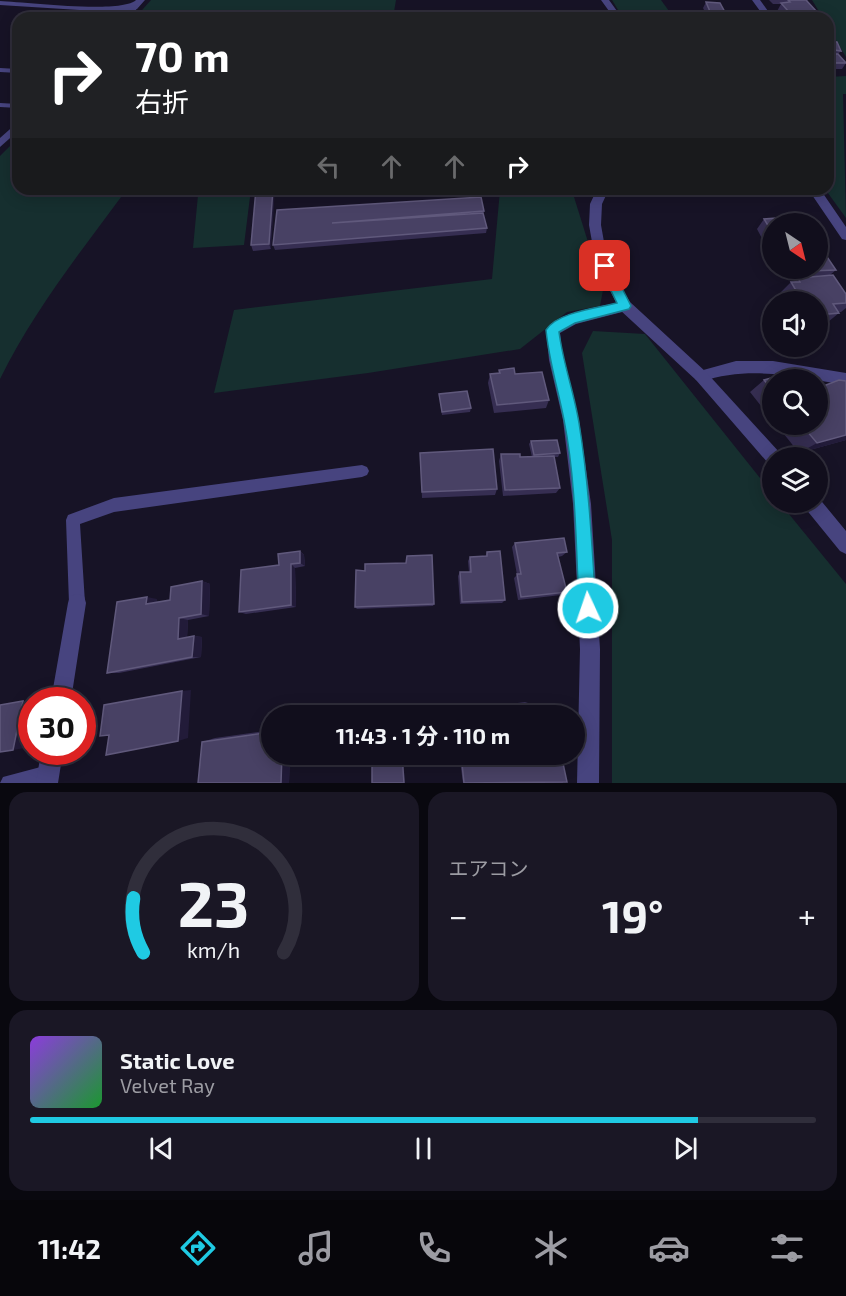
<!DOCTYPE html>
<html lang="ja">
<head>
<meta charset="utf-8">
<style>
	body { margin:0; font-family:"Exo 2","Noto Sans JP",sans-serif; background:#1a1725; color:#f1f3f6; height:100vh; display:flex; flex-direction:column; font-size:22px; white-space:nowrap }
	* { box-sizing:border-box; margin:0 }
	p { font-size:20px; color:#9c9ca3 }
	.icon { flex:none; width:33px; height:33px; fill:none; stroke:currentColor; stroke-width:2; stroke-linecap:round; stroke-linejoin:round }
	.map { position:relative; height:783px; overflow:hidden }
	.drawer { display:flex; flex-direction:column; gap:9px; padding:9px; background:#09080f; flex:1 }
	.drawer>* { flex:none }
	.hud { position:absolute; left:12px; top:12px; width:822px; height:183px; border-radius:18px; box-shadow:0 3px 15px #0003,0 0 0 2px #302e3b; background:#202124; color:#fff; overflow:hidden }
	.needle { width:39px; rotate:145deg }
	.fabs { position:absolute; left:762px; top:213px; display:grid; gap:12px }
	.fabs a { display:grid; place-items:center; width:66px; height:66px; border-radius:50%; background:#110e1c; box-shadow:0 3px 15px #0003,0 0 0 2px #302e3b; font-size:30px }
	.speed { position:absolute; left:18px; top:687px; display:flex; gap:12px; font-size:30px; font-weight:700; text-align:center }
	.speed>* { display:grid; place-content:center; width:78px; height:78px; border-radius:50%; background:#110e1c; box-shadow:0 3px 15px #0003,0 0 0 2px #302e3b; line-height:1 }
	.speed .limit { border:9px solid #d22; background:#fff; color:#111 }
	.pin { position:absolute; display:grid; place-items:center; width:51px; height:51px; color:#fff; margin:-26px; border-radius:12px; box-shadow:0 3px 9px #0006 }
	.me { position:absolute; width:66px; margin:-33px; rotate:357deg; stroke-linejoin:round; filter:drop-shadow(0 0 4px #0008) }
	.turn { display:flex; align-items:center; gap:21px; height:126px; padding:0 24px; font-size:27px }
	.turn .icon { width:78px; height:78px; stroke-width:2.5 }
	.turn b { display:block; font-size:42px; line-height:51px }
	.lanes { display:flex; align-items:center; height:57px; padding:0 24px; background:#0003; justify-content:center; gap:30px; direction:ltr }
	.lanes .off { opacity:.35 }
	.big { font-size:45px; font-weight:700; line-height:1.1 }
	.drawer .widget { flex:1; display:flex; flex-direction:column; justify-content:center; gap:9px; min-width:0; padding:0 21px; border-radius:18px; background:#1a1725 }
	.drawer .dial { align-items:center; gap:0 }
	.dial svg { height:156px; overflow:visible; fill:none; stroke:#302e3b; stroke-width:7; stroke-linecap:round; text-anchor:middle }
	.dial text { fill:#f1f3f6; stroke:none }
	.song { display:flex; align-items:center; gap:18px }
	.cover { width:72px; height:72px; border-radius:9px; background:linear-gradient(135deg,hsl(270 70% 55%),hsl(130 70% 35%)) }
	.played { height:6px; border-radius:3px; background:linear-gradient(90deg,#1fcae3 85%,#302e3b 85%) }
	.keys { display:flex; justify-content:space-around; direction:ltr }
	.heat { display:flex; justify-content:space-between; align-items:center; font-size:33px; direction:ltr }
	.drawer .tiles { flex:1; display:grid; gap:9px; grid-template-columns:1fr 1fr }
	.widget:last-child { grid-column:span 2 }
	.trip { position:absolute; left:261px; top:705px; width:324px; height:60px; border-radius:30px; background:#110e1c; box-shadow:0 3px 15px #0003,0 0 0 2px #302e3b; font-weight:700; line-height:60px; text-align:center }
	.tab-bar { display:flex; height:96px; justify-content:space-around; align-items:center; background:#07060b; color:#9c9ca3 }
	.tab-bar .icon { width:42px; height:42px }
	.tab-bar .current { color:#1fcae3 }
	.tab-bar b { font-size:27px; color:#f1f3f6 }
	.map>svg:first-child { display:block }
</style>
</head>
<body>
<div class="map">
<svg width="846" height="783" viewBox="0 0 846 783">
	<rect width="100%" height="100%" fill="#171326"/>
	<path fill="#162f2f" d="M151,0H396L393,18H135Z
		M612,0H661L674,18H623Z
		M812,0H846V57L828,27V18H823Z
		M846,76V94H843L846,218L825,189H828V77Z
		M18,138V189H127C82,250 34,310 0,379V156Z
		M139,189H251L244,245L193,248L198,195Z
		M555,189L574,197L603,290L600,306L567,312L520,349L368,373L214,393L234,310L492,279L500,190Z
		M593,331L645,334L772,493V502L780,503L846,584V783H612V540L582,353Z"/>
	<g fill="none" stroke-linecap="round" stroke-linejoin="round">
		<path fill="#47447f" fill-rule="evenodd" d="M532,14H617L620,16L617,18L530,17V15Z
			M0,68L18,69V73L0,72Z
			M0,103L18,104V108L0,107Z
			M362,465L367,467L369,471L367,475L362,477L114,512L80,524L85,603L82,608L77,611L72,608L69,603L66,520L68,515L114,498Z
			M48,765L54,768L57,774L54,780L48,783H0L3,777Z"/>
		<path fill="#47447f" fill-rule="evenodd" d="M752,0H760L773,18H765Z
			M131,5L138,7L130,18H122Z
			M18,122V131L0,147V138Z
			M808,189H820L846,227V240L842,239Z
			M625,301L632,306L630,310L576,324L560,333L563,360L579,420L591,504L600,649L599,783H577L580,649L573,504L563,420L549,360L546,330C556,312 605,306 625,301Z
			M736,361H773L846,373V385C797,377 750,365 701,382L696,380L694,376L696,372Z
			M77,594L84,596L86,603L71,700H51L68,603L70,596Z
			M41,752H63L58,783H36Z"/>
		<path fill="#47447f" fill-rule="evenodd" d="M136,0H145L137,9L111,12L0,5V1C24,2 122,14 136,0Z
			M601,0H609L622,18H614Z
			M597,189H609L602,204L601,225L606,253L616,279L630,302L706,372L780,453L782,458H772V465L768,463L696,380L620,310L604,279L594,253L589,225L590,204Z
			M818,497L846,531V554L840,551L805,508L803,502H818Z"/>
	</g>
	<path fill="#362e52" d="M769,0H808L807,1L817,12L813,18H823H780L776,13L781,4H773Z
		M706,2L726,14L724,18H708L703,8Z
		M828,24L834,30L828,39Z
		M828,41L841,51L838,54L846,63L842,69H828Z
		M256,189L271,249L253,251L251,245Z
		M277,210L484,211L483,214L487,228L486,233L275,250L273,245Z
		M764,219L772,224V249L770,246H766L757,229Z
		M799,268H818L836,270L830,275L804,277Z
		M798,278L846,294V308L841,312H838L839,313L828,322L818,323V302H785L787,301L781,292L791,282H794Z
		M499,370L515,374L549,400L546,408L494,413L488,383L490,374H498Z
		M764,380H772V420L750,392Z
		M439,394L471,408L470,412L442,415Z
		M776,424H818L846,440L799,453Z
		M531,441L560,453L558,457H554L560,488L556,493L503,496L499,461L501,454L520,457H532L529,444Z
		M420,453L497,489L495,495L422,498Z
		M515,543L567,552L562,556L558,557L567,592L561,595L518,600L514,578L517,575L512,547Z
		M300,551L304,555L305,566L295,568L296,607L246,614L239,612L279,565Z
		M487,552L505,600L502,603L460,604L458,576L460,572H469L468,561L470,557H485Z
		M365,571L434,604L433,606L357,609L355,607Z
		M202,581L210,584L209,616L188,620L187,637L194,636L202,637L201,657L119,673H107L157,599L156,602L170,600Z
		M525,702L531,704L533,712L546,711L553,713L554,716H471L470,709Z
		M272,730V754H290L289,783H198L202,742L215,738Z
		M459,754H561L563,783H463Z"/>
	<path fill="#221b39" d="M273,189H275L271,249L269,244Z
		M846,435V440L799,453L817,443Z
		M300,551L304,555L305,566L300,563Z
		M291,564L295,568L296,607L291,605Z
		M202,581L210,584L209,616L201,614Z
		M147,597L157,599L156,607L146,604Z
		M179,618L188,620L187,640L178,639Z
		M194,636L202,637L201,657H192Z
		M191,690L188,738L178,741L182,691Z
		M32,700V737L30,747L13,750L23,701L39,700Z
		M282,754H290L289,783H281Z
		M402,754H403L405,783H404Z"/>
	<path fill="#484164" stroke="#60597c" stroke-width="1.5" d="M788,0H806L817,12H789L781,3L790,2Z
		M706,2L720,3L726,14H711Z
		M828,24L834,30H828Z
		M828,41L837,42L841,51L828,49Z
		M828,54H838L846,63H829Z
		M256,189H273L269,244L251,245Z
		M481,197L484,211L332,223L483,213L487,228L273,245L277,210Z
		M791,217L795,224H772V232L764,219Z
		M818,251H823L836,270L809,271L807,268H818Z
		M833,275L846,294V303L833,304L839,313L818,315V302L786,301L801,299L791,282H800L798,278Z
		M514,368L515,374L542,372L549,400L497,405L490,374L500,373L499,370Z
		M789,373L796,380H772V390L764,380Z
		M839,380L846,381V435L817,443L801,424H818V388Z
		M467,391L471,408L442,412L439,394Z
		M557,440L560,453L534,455L531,441Z
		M493,449L497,489L422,492L420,453Z
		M501,454H520V457L554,456L560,488L505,490Z
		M564,538L567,552L557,553L567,592L521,597L517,574H521L515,543Z
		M300,551V563L291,564V605L239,612L241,570L279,565L278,554Z
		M500,551L505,600L462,602L460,572H471L470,557L487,556V552Z
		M432,555L434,604L355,607L356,570L365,571V564L406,563L407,556Z
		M202,581L201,614L179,618L178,639L194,636L192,657L107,673L117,602L147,597L146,604L170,600L171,587Z
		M182,691L178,741L106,755L109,735L100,736L104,705Z
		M23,701L13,750L0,752V705Z
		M531,704L533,716H474L473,711Z
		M553,713L554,716H535Z
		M272,732V754H282L281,783H198L202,742Z
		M372,754H402L404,783H372Z
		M461,754H561L567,782L464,783Z"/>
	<path fill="#1fcae3" stroke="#148394" stroke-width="1.5" d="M605,262L611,266L631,306L629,309L575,323L559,332C563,363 574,392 579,423C589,484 592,546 596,608L594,614L588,616L581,614L579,608C576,545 576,481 564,420C558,389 549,361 546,330C557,312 598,308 617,303L599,266Z"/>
</svg>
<div class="fabs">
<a><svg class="needle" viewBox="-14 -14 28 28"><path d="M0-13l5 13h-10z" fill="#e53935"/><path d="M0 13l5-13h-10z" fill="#9c9ca3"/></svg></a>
<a><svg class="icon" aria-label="sound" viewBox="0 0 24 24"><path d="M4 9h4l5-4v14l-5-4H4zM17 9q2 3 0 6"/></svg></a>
<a><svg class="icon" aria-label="search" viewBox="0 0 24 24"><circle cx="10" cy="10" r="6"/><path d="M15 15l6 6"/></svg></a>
<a><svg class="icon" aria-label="layers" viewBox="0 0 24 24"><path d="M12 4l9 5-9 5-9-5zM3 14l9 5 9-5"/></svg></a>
</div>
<div class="speed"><div class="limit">30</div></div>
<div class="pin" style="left:605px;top:266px;background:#d93025"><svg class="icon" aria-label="arrive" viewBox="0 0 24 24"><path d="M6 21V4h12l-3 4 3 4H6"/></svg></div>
<svg class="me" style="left:588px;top:608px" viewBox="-20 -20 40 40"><circle r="17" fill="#1fcae3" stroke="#fff" stroke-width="3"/><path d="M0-11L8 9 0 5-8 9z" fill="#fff"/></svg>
<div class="trip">11:43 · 1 分 · 110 m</div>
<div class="hud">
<div class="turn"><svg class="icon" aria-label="right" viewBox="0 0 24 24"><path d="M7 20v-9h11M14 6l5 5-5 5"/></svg><div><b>70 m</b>右折</div></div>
<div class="lanes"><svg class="icon off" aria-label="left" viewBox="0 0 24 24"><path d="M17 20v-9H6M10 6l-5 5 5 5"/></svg><svg class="icon off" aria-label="ahead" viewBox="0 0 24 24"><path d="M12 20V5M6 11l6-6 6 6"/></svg><svg class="icon off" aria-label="ahead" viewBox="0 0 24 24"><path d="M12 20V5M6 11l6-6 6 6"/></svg><svg class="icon" aria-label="right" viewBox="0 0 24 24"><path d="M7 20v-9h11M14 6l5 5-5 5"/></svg></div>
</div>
</div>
<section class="drawer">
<div class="tiles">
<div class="widget dial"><svg viewBox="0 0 100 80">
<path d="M14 69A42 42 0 1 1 86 69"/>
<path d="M14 69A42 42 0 0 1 9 41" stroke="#1fcae3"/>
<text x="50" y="56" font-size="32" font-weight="700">23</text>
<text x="50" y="72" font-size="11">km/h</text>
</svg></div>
<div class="widget"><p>エアコン</p>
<div class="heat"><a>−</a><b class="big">19°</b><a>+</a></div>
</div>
<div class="widget">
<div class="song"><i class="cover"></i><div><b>Static Love</b><p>Velvet Ray</p></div></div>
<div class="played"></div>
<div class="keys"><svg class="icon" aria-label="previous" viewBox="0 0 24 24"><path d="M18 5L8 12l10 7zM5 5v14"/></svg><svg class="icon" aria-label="pause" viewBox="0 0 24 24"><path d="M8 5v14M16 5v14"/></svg><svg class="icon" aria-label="next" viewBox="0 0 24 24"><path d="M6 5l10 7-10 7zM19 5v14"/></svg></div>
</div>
</div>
</section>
<nav class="tab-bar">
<b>11:42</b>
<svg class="icon current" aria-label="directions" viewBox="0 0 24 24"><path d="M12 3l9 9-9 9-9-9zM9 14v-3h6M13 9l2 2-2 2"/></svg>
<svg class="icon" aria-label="music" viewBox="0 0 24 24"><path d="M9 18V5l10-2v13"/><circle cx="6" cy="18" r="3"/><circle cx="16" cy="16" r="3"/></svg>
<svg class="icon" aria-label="phone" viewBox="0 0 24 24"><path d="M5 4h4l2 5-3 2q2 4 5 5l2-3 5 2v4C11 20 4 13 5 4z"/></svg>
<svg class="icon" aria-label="climate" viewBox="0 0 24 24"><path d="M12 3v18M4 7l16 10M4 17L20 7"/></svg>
<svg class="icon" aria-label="car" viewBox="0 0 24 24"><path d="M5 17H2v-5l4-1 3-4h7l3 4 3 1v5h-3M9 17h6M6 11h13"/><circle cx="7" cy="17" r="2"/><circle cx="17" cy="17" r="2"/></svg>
<svg class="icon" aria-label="filters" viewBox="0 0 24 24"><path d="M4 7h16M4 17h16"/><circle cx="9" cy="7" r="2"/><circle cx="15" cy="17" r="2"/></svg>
</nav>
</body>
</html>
